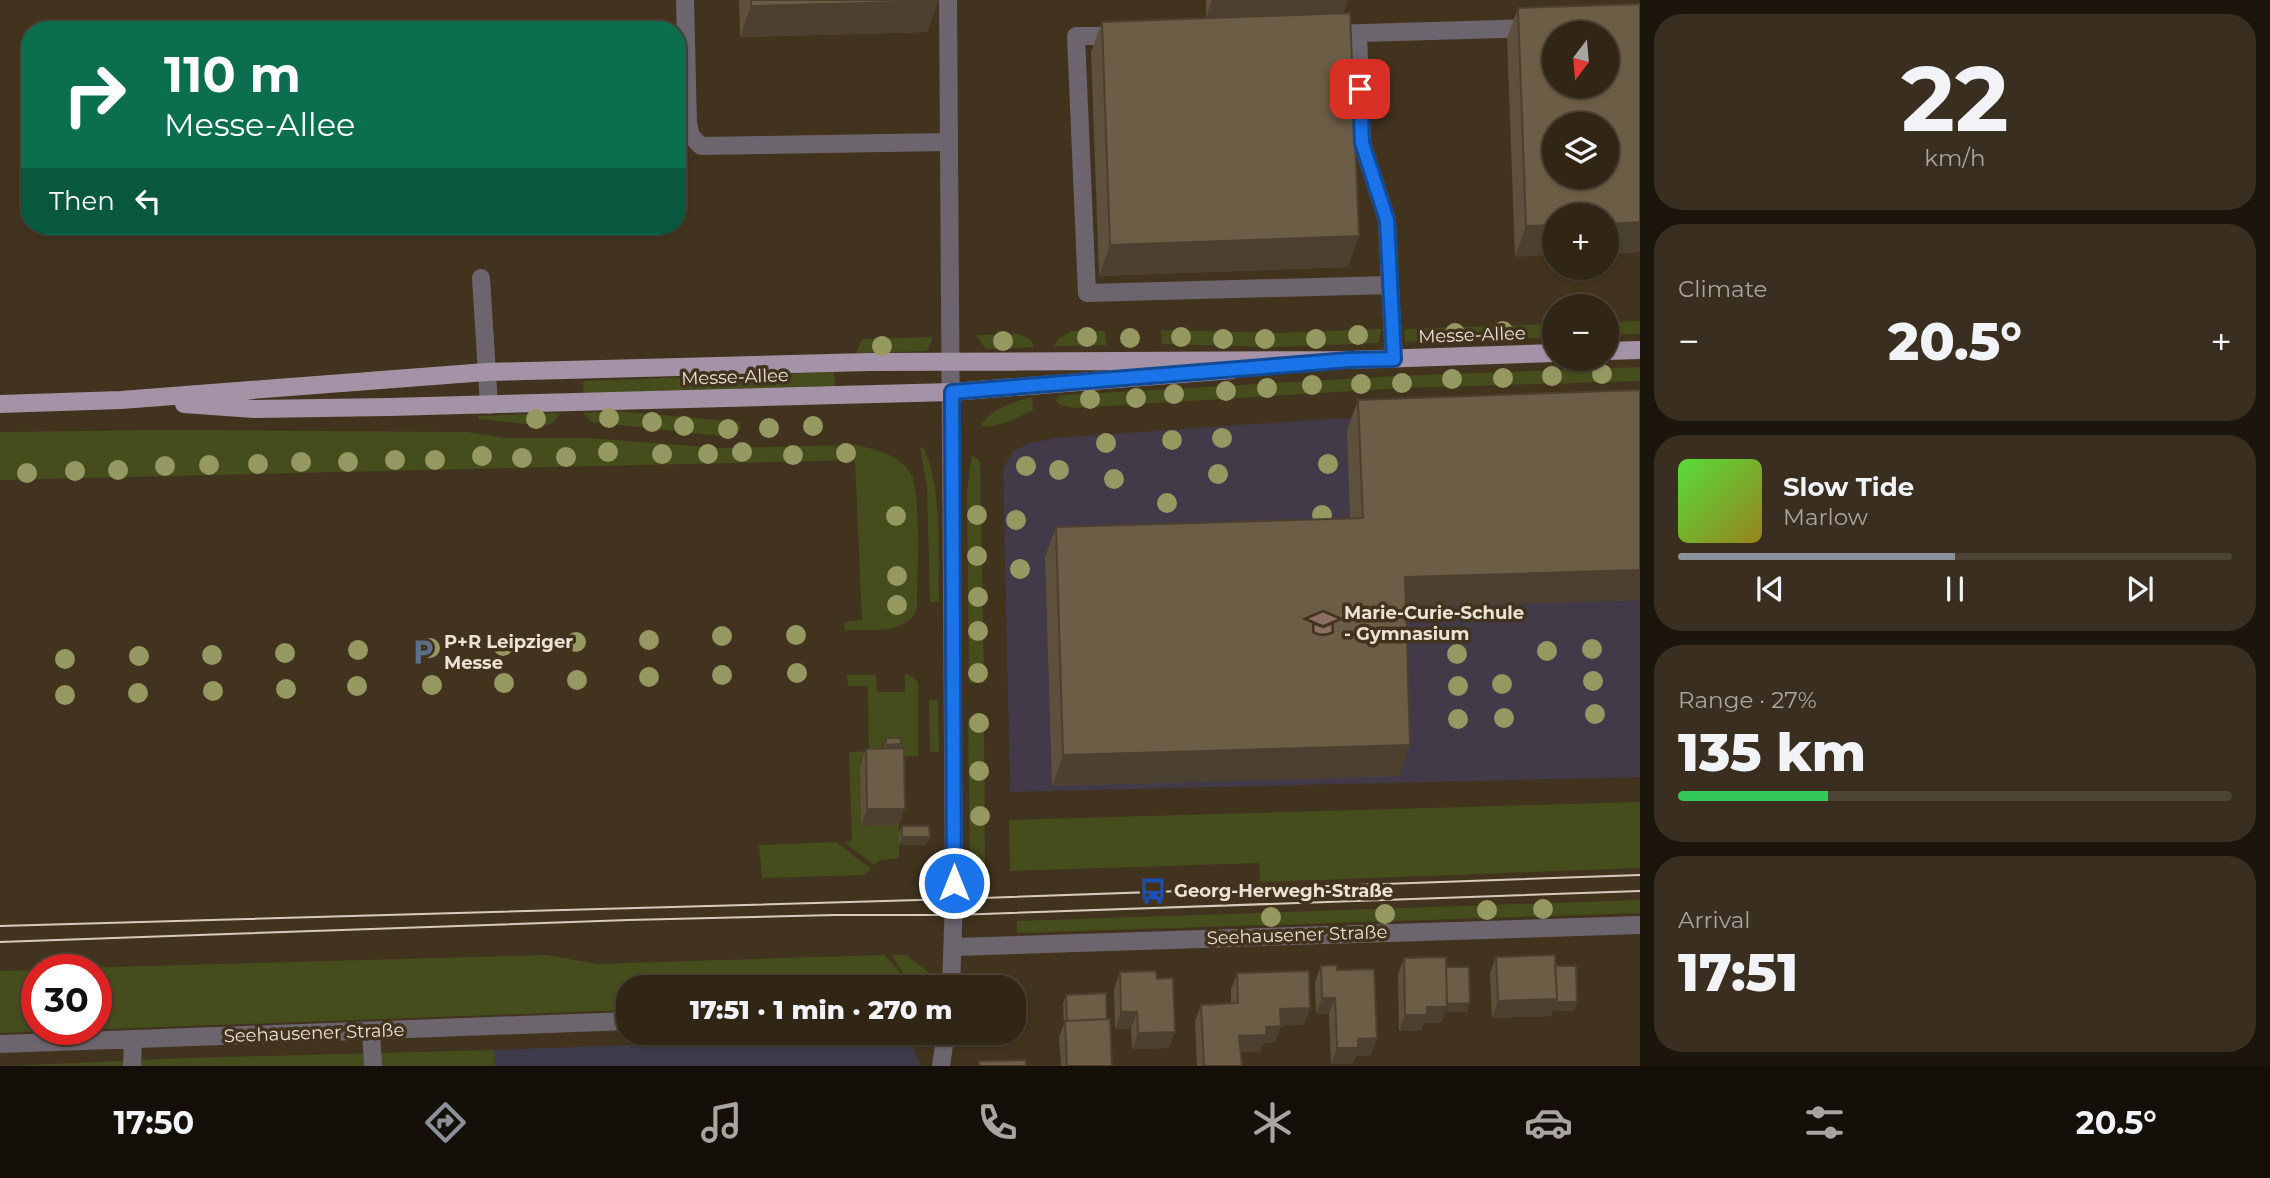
<!DOCTYPE html>
<html lang="en">
<head>
<meta charset="utf-8">
<style>
	body { margin:0; font-family:Montserrat,sans-serif; background:#392e1f; color:#f1f3f6; height:100vh; display:flex; flex-direction:column; font-size:26px; white-space:nowrap }
	* { box-sizing:border-box; margin:0 }
	p { font-size:23px; color:#a8a5a1 }
	.icon { flex:none; width:38px; height:38px; fill:none; stroke:currentColor; stroke-width:2; stroke-linecap:round; stroke-linejoin:round }
	.map { position:relative; flex:1; overflow:hidden }
	.drawer { display:flex; flex-direction:column; gap:14px; padding:14px; background:#1b150c; width:630px }
	.drawer>* { flex:none }
	.top-card { position:absolute; left:21px; top:21px; width:665px; height:214px; border-radius:28px; box-shadow:0 2px 5px #0004,0 0 0 2px #4c4335; background:#0b6e4f; color:#fff; overflow:hidden }
	.needle { width:46px; rotate:196deg }
	.buttons { position:absolute; left:1542px; top:21px; display:grid; gap:14px }
	.buttons a { display:grid; place-items:center; width:77px; height:77px; border-radius:50%; background:#312616; box-shadow:0 2px 5px #0004,0 0 0 2px #4c4335; font-size:35px }
	.speed { position:absolute; left:21px; top:954px; display:flex; gap:14px; font-size:35px; font-weight:700; text-align:center }
	.speed>* { display:grid; place-content:center; width:91px; height:91px; border-radius:50%; background:#312616; box-shadow:0 2px 5px #0004,0 0 0 2px #4c4335; line-height:1 }
	.speed .limit { border:10px solid #d22; background:#fff; color:#111 }
	.pin { position:absolute; display:grid; place-items:center; width:60px; height:60px; color:#fff; margin:-30px; border-radius:14px; box-shadow:0 4px 10px #0006 }
	.me { position:absolute; width:77px; margin:-38px; rotate:0deg; stroke-linejoin:round; filter:drop-shadow(0 0 5px #0008) }
	.turn { display:flex; align-items:center; gap:24px; height:147px; padding:0 28px; font-size:32px }
	.turn .icon { width:91px; height:91px; stroke-width:2.5 }
	.turn b { display:block; font-size:49px; line-height:60px }
	.then { display:flex; align-items:center; height:66px; padding:0 28px; background:#0003; gap:14px; font-size:26px }
	.big { font-size:52px; font-weight:800; line-height:1.1 }
	.drawer .tile { flex:1; display:flex; flex-direction:column; justify-content:center; gap:10px; min-width:0; padding:0 24px; border-radius:28px; background:#392e1f }
	.drawer .dial { align-items:center; gap:0 }
	.dial b { font-size:91px; line-height:1 }
	.song { display:flex; align-items:center; gap:21px }
	.cover { width:84px; height:84px; border-radius:10px; background:linear-gradient(135deg,hsl(110 70% 55%),hsl(50 70% 35%)) }
	.played { height:7px; border-radius:4px; background:linear-gradient(90deg,#8c9099 50%,#4c4335 50%) }
	.keys { display:flex; justify-content:space-around; direction:ltr }
	.heat { display:flex; justify-content:space-between; align-items:center; font-size:38px; direction:ltr }
	.charge { height:10px; border-radius:5px; background:linear-gradient(90deg,#34c759 27%,#4c4335 0) }
	.trip { position:absolute; left:616px; top:975px; width:410px; height:70px; border-radius:28px; background:#312616; box-shadow:0 2px 5px #0004,0 0 0 2px #4c4335; font-weight:800; line-height:70px; text-align:center }
	.menu { display:flex; height:112px; justify-content:space-around; align-items:center; background:#140f09; color:#a8a5a1 }
	.menu .icon { width:49px; height:49px }
	.menu .on { color:#8c9099 }
	.menu b { font-size:32px; color:#f1f3f6 }
	main { display:flex; flex:1; min-height:0 }
	.map>svg:first-child { display:block }
</style>
</head>
<body>
<main>
<div class="map">
<svg width="1640" height="1066" viewBox="0 0 1640 1066">
	<rect width="100%" height="100%" fill="#41331e"/>
	<path fill="#3d3a4c" d="M896,1035L911,1044L921,1066H495L494,1050Z"/>
	<path fill="#423949" d="M1640,408V777L1010,792L1003,470L1012,452L1029,443L1055,438L1327,419Z"/>
	<path fill="#464d1d" d="M1640,321V334L1607,335V322Z
		M1554,324V337L1405,342L1404,329Z
		M1382,329L1378,343L1274,347L1162,344L1161,330L1278,333Z
		M1072,331H1105L1107,345L1054,346L1058,339Z
		M1019,334L1031,340L1034,347L986,349L976,335Z
		M933,337L927,351L856,353L862,339Z
		M1640,367V381L1403,388L1074,408L1060,405L1056,401L1059,396L1065,395L1397,376Z
		M834,372L835,386L584,393L583,381Z
		M1032,397L1033,410C1019,417 996,429 981,426C989,409 1015,401 1032,397Z
		M614,411L740,422V430L731,437L592,422L583,413Z
		M560,413L554,422L545,426L479,419L478,416Z
		M160,430L468,432L504,438H588L721,448L856,445C876,449 902,456 912,476C921,495 917,582 917,608C908,636 869,629 845,630L844,622L862,620L855,460L0,480V432Z
		M923,447C943,485 938,559 939,602H930L927,487L920,448Z
		M972,455L980,461L984,683H969L967,491Z
		M905,674L914,677L918,683V756H900V742L882,743V758L860,759L861,825H899V858L880,860L874,865L844,842L852,841L849,752L869,751L868,686H848L847,675H876L877,692H905Z
		M929,700H938L939,752H930Z
		M968,718H984L985,871L970,872Z
		M1640,802V868L1260,882L1259,863L1010,871L1009,820Z
		M836,842L871,869L865,875L762,878L759,845Z
		M1640,900V913L1017,933V921Z
		M547,955L597,964L884,955L899,971L909,987H628V1010L0,1033V971L37,970V1029H96V970L42,969Z
		M892,955H906L928,972L929,987H912Z
		M494,1050L495,1066H9L185,1058Z"/>
	<g fill="none" stroke-linecap="round" stroke-linejoin="round">
		<path stroke="#6d656e" stroke-width="18" d="M685,0L688,123L691,136L701,146L948,142
			M948,0L954,899L951,987
			M1329,34L1535,28
			M1119,36H1076L1087,293L1390,285L1387,220L1362,143L1358,34
			M481,278L489,405
			M1390,285L1394,359
			M954,947L1640,925
			M371,1031L373,1066
			M0,1044L628,1021
			M132,1066L133,1039
			M941,1066L946,1032"/>
		<path stroke="#a493a6" stroke-width="18" d="M1606,351L1640,350
			M0,404L121,400L486,372L869,362L1349,360L1554,353
			M184,404L254,409L389,407L952,392L1232,370"/>
		<path stroke="#d6ccbe" stroke-width="2" d="M0,926L954,899L1640,875
			M0,942L628,920L835,915H954L1640,891"/>
	</g>
	<g fill="#969862">
		<circle cx="1503" cy="331" r="10"/>
		<circle cx="1455" cy="333" r="10"/>
		<circle cx="1358" cy="335" r="10"/>
		<circle cx="1087" cy="337" r="10"/>
		<circle cx="1181" cy="337" r="10"/>
		<circle cx="1130" cy="338" r="10"/>
		<circle cx="1223" cy="339" r="10"/>
		<circle cx="1265" cy="339" r="10"/>
		<circle cx="1316" cy="339" r="10"/>
		<circle cx="1003" cy="341" r="10"/>
		<circle cx="882" cy="346" r="10"/>
		<circle cx="1602" cy="374" r="10"/>
		<circle cx="1552" cy="376" r="10"/>
		<circle cx="1503" cy="378" r="10"/>
		<circle cx="1452" cy="379" r="10"/>
		<circle cx="1402" cy="383" r="10"/>
		<circle cx="1361" cy="384" r="10"/>
		<circle cx="1312" cy="385" r="10"/>
		<circle cx="1267" cy="388" r="10"/>
		<circle cx="1226" cy="391" r="10"/>
		<circle cx="1174" cy="394" r="10"/>
		<circle cx="1136" cy="398" r="10"/>
		<circle cx="1090" cy="399" r="10"/>
		<circle cx="609" cy="418" r="10"/>
		<circle cx="536" cy="419" r="10"/>
		<circle cx="652" cy="422" r="10"/>
		<circle cx="684" cy="426" r="10"/>
		<circle cx="813" cy="426" r="10"/>
		<circle cx="769" cy="428" r="10"/>
		<circle cx="728" cy="429" r="10"/>
		<circle cx="1222" cy="438" r="10"/>
		<circle cx="1172" cy="440" r="10"/>
		<circle cx="1106" cy="443" r="10"/>
		<circle cx="608" cy="452" r="10"/>
		<circle cx="742" cy="452" r="10"/>
		<circle cx="846" cy="453" r="10"/>
		<circle cx="662" cy="454" r="10"/>
		<circle cx="708" cy="454" r="10"/>
		<circle cx="793" cy="455" r="10"/>
		<circle cx="482" cy="456" r="10"/>
		<circle cx="566" cy="457" r="10"/>
		<circle cx="522" cy="458" r="10"/>
		<circle cx="395" cy="460" r="10"/>
		<circle cx="435" cy="460" r="10"/>
		<circle cx="301" cy="462" r="10"/>
		<circle cx="348" cy="462" r="10"/>
		<circle cx="258" cy="464" r="10"/>
		<circle cx="1328" cy="464" r="10"/>
		<circle cx="209" cy="465" r="10"/>
		<circle cx="165" cy="466" r="10"/>
		<circle cx="1026" cy="466" r="10"/>
		<circle cx="118" cy="470" r="10"/>
		<circle cx="1059" cy="470" r="10"/>
		<circle cx="75" cy="471" r="10"/>
		<circle cx="27" cy="473" r="10"/>
		<circle cx="1218" cy="474" r="10"/>
		<circle cx="1114" cy="479" r="10"/>
		<circle cx="1167" cy="503" r="10"/>
		<circle cx="977" cy="515" r="10"/>
		<circle cx="1322" cy="515" r="10"/>
		<circle cx="896" cy="516" r="10"/>
		<circle cx="1016" cy="520" r="10"/>
		<circle cx="977" cy="556" r="10"/>
		<circle cx="1020" cy="569" r="10"/>
		<circle cx="897" cy="576" r="10"/>
		<circle cx="978" cy="597" r="10"/>
		<circle cx="897" cy="605" r="10"/>
		<circle cx="978" cy="631" r="10"/>
		<circle cx="796" cy="635" r="10"/>
		<circle cx="722" cy="636" r="10"/>
		<circle cx="649" cy="640" r="10"/>
		<circle cx="576" cy="642" r="10"/>
		<circle cx="503" cy="646" r="10"/>
		<circle cx="430" cy="648" r="10"/>
		<circle cx="1592" cy="649" r="10"/>
		<circle cx="358" cy="650" r="10"/>
		<circle cx="1547" cy="651" r="10"/>
		<circle cx="285" cy="653" r="10"/>
		<circle cx="1457" cy="654" r="10"/>
		<circle cx="212" cy="655" r="10"/>
		<circle cx="139" cy="656" r="10"/>
		<circle cx="65" cy="659" r="10"/>
		<circle cx="797" cy="673" r="10"/>
		<circle cx="978" cy="673" r="10"/>
		<circle cx="722" cy="675" r="10"/>
		<circle cx="649" cy="677" r="10"/>
		<circle cx="577" cy="680" r="10"/>
		<circle cx="1593" cy="681" r="10"/>
		<circle cx="504" cy="683" r="10"/>
		<circle cx="1502" cy="684" r="10"/>
		<circle cx="432" cy="685" r="10"/>
		<circle cx="357" cy="686" r="10"/>
		<circle cx="1458" cy="686" r="10"/>
		<circle cx="286" cy="689" r="10"/>
		<circle cx="213" cy="691" r="10"/>
		<circle cx="138" cy="693" r="10"/>
		<circle cx="65" cy="695" r="10"/>
		<circle cx="1595" cy="714" r="10"/>
		<circle cx="1504" cy="718" r="10"/>
		<circle cx="1458" cy="719" r="10"/>
		<circle cx="979" cy="723" r="10"/>
		<circle cx="979" cy="771" r="10"/>
		<circle cx="980" cy="816" r="10"/>
		<circle cx="1543" cy="909" r="10"/>
		<circle cx="1487" cy="910" r="10"/>
		<circle cx="1385" cy="914" r="10"/>
		<circle cx="1271" cy="917" r="10"/>
	</g>
	<path fill="#5d503c" d="M739,0H938L927,32L740,37Z
		M1206,0H1348L1343,13L1348,267L1099,276L1091,52L1102,22L1206,18Z
		M1640,4V252L1606,254V215L1515,257L1507,38L1518,8Z
		M1640,390V600L1406,607L1410,745L1399,776L1052,786L1045,557L1056,527L1350,518L1347,430L1358,400Z
		M886,738L900,748L899,825L861,826L860,765L866,749L883,748Z
		M902,826L926,845H899V834Z
		M1496,957L1555,966L1574,1011L1553,1010L1551,1016L1492,1018L1490,973Z
		M1404,958L1446,967L1467,1012H1445L1441,1023H1424L1421,1031H1399L1398,974Z
		M1321,966L1337,970L1377,1038L1371,1055L1356,1056L1352,1064H1331L1329,1014H1316L1315,982Z
		M1120,972L1157,979L1169,1048L1132,1049L1131,1028L1115,1029L1114,989Z
		M1237,973L1304,1025H1281L1275,1042L1264,1043L1260,1052H1241L1242,1066H1197L1195,1021L1201,1005L1231,1003V989Z
		M1066,995L1107,1019L1112,1066H1061L1059,1037L1064,1024L1063,1003Z"/>
	<path fill="#4c4131" d="M1212,0H1348L1343,14L1206,18Z
		M938,1L927,32L740,37L751,6Z
		M1640,222V252L1606,254V224Z
		M1554,225V255L1515,257L1526,226Z
		M1359,236L1348,267L1099,276L1110,245Z
		M1640,570V600L1394,608L1405,577Z
		M901,744L898,753H883L886,745Z
		M1410,745L1399,776L1052,786L1063,755Z
		M867,809H905L899,825L861,826Z
		M902,837H930L926,845H899Z
		M1322,998H1335L1329,1014H1316Z
		M1557,999L1577,1002L1574,1011L1553,1010L1551,1016L1492,1018L1498,1001Z
		M1470,1003L1467,1012H1445L1441,1023H1424L1421,1031H1399L1405,1015L1427,1007L1444,1004Z
		M1310,1008L1304,1025L1274,1026L1280,1009Z
		M1121,1012H1137L1131,1028L1115,1029Z
		M1281,1026L1275,1042L1264,1043L1260,1052H1233L1239,1036L1266,1027Z
		M1175,1032L1169,1048L1132,1049L1138,1033Z
		M1377,1038L1371,1055L1356,1056L1352,1064H1331L1337,1048L1358,1039Z"/>
	<path fill="#6c5d46" stroke="#4c4131" stroke-width="2" fill-rule="evenodd" d="M751,0H938V1L751,6Z
		M1640,4V222L1606,224V215H1554V225L1526,226L1518,8ZM1554,33H1606V86H1554ZM1554,124H1606V177H1554Z
		M1350,13L1359,236L1110,245L1102,22Z
		M1640,390V570L1405,577L1410,745L1063,755L1056,527L1363,518L1358,400Z
		M886,738H901V744L886,745Z
		M904,748L905,809H867L866,749Z
		M902,826H929L930,837H902Z
		M1555,955L1557,999L1498,1001L1496,957Z
		M1446,957L1447,1007H1427V1015H1405L1404,958Z
		M1337,965V970L1374,969L1377,1038L1358,1039V1048H1337L1335,998H1322L1321,966Z
		M1555,966H1576L1577,1002H1556L1557,999Z
		M1446,967H1469L1470,1003L1447,1004Z
		M1156,971L1157,979L1173,978L1175,1032L1138,1033L1137,1012H1121L1120,972Z
		M1309,971L1310,1008L1280,1009L1281,1026L1266,1027V1035L1239,1036L1242,1066H1204L1201,1005L1238,1003L1237,973Z
		M1106,993L1107,1019L1067,1021L1066,995Z
		M1110,1019L1112,1066H1067L1065,1021Z
		M1026,1060V1066H979V1061Z"/>
	<g fill="none" stroke-linecap="round" stroke-linejoin="round">
		<g stroke="#114b97" stroke-width="18">
			<path id="route" d="M954,883L952,392L1349,360L1394,359L1387,220L1362,143L1360,89"/>
		</g>
		<use href="#route" stroke="#1a73e8" stroke-width="12"/>
	</g>
	<defs>
		<g id="school-bare" transform="scale(2.1)"><path d="M0-5L7-2L0 1L-7-2ZM-4 1L0 2.5L4 1V4Q0 6-4 4Z" fill="#8d6e63" stroke="#41331e" stroke-width="2.5" paint-order="stroke"/></g>
		<g id="parking-bare" transform="scale(2.1)"><path d="M-3.5-5.5H1a3.5 3.5 0 0 1 0 7H-1V5.5H-3.5ZM-1-3.4V-.6H.8a1.4 1.4 0 0 0 0-2.8Z" fill="#5c6f8a" stroke="#41331e" stroke-width="2.5" paint-order="stroke"/></g>
		<g id="bus-bare" transform="scale(2.1)"><path d="M-5-6H5V4H4V6H2V4H-2V6H-4V4H-5ZM-3.5-4V0h7V-4ZM-3.5 1.2v1.5H-2V1.2ZM2 1.2v1.5H3.5V1.2Z" fill="#1a4fb4" stroke="#41331e" stroke-width="2.5" paint-order="stroke"/></g>
	</defs>
	<g fill-rule="evenodd">
		<use href="#school-bare" x="1323" y="623"/>
		<use href="#parking-bare" x="423" y="652"/>
		<use href="#bus-bare" x="1153" y="891"/>
	</g>
	<g text-anchor="middle" stroke-width="7" stroke-linejoin="round" paint-order="stroke">
		<g font-size="18" fill="#ebe2d5" stroke="#41331e">
			<text transform="translate(1472 335) rotate(-2)" y="6">Messe-Allee</text>
			<text transform="translate(735 377) rotate(-2)" y="6">Messe-Allee</text>
			<text transform="translate(1297 935) rotate(-2)" y="6">Seehausener Straße</text>
			<text transform="translate(314 1033) rotate(-2)" y="6">Seehausener Straße</text>
		</g>
		<g font-size="18" font-weight="bold" fill="#ebe2d5" stroke="#41331e" text-anchor="start">
			<text x="1344" y="619">Marie-Curie-Schule<tspan x="1344" dy="21">- Gymnasium</tspan></text>
			<text x="444" y="648">P+R Leipziger<tspan x="444" dy="21">Messe</tspan></text>
			<text x="1174" y="897">Georg-Herwegh-Straße</text>
		</g>
	</g>
</svg>
<div class="buttons">
<a><svg class="needle" viewBox="-14 -14 28 28"><path d="M0-13l5 13h-10z" fill="#e53935"/><path d="M0 13l5-13h-10z" fill="#a8a5a1"/></svg></a>
<a><svg class="icon" aria-label="layers" viewBox="0 0 24 24"><path d="M12 4l9 5-9 5-9-5zM3 14l9 5 9-5"/></svg></a>
<a>+</a>
<a>−</a>
</div>
<div class="speed"><div class="limit">30</div></div>
<div class="pin" style="left:1360px;top:89px;background:#d93025"><svg class="icon" aria-label="arrive" viewBox="0 0 24 24"><path d="M6 21V4h12l-3 4 3 4H6"/></svg></div>
<svg class="me" style="left:954px;top:883px" viewBox="-20 -20 40 40"><circle r="17" fill="#1a73e8" stroke="#fff" stroke-width="3"/><path d="M0-11L8 9 0 5-8 9z" fill="#fff"/></svg>
<div class="trip">17:51 · 1 min · 270 m</div>
<div class="top-card">
<div class="turn"><svg class="icon" aria-label="right" viewBox="0 0 24 24"><path d="M7 20v-9h11M14 6l5 5-5 5"/></svg><div><b>110 m</b>Messe-Allee</div></div>
<div class="then">Then<svg class="icon" aria-label="left" viewBox="0 0 24 24"><path d="M17 20v-9H6M10 6l-5 5 5 5"/></svg></div>
</div>
</div>
<section class="drawer">
<div class="tile dial"><b>22</b><p>km/h</p></div>
<div class="tile"><p>Climate</p>
<div class="heat"><a>−</a><b class="big">20.5°</b><a>+</a></div>
</div>
<div class="tile">
<div class="song"><i class="cover"></i><div><b>Slow Tide</b><p>Marlow</p></div></div>
<div class="played"></div>
<div class="keys"><svg class="icon" aria-label="previous" viewBox="0 0 24 24"><path d="M18 5L8 12l10 7zM5 5v14"/></svg><svg class="icon" aria-label="pause" viewBox="0 0 24 24"><path d="M8 5v14M16 5v14"/></svg><svg class="icon" aria-label="next" viewBox="0 0 24 24"><path d="M6 5l10 7-10 7zM19 5v14"/></svg></div>
</div>
<div class="tile"><p>Range · 27%</p><b class="big">135 km</b><div class="charge"></div></div>
<div class="tile"><p>Arrival</p><b class="big">17:51</b></div>
</section>
</main>
<nav class="menu">
<b>17:50</b>
<svg class="icon on" aria-label="directions" viewBox="0 0 24 24"><path d="M12 3l9 9-9 9-9-9zM9 14v-3h6M13 9l2 2-2 2"/></svg>
<svg class="icon" aria-label="music" viewBox="0 0 24 24"><path d="M9 18V5l10-2v13"/><circle cx="6" cy="18" r="3"/><circle cx="16" cy="16" r="3"/></svg>
<svg class="icon" aria-label="phone" viewBox="0 0 24 24"><path d="M5 4h4l2 5-3 2q2 4 5 5l2-3 5 2v4C11 20 4 13 5 4z"/></svg>
<svg class="icon" aria-label="climate" viewBox="0 0 24 24"><path d="M12 3v18M4 7l16 10M4 17L20 7"/></svg>
<svg class="icon" aria-label="car" viewBox="0 0 24 24"><path d="M5 17H2v-5l4-1 3-4h7l3 4 3 1v5h-3M9 17h6M6 11h13"/><circle cx="7" cy="17" r="2"/><circle cx="17" cy="17" r="2"/></svg>
<svg class="icon" aria-label="filters" viewBox="0 0 24 24"><path d="M4 7h16M4 17h16"/><circle cx="9" cy="7" r="2"/><circle cx="15" cy="17" r="2"/></svg>
<b>20.5°</b>
</nav>
</body>
</html>
